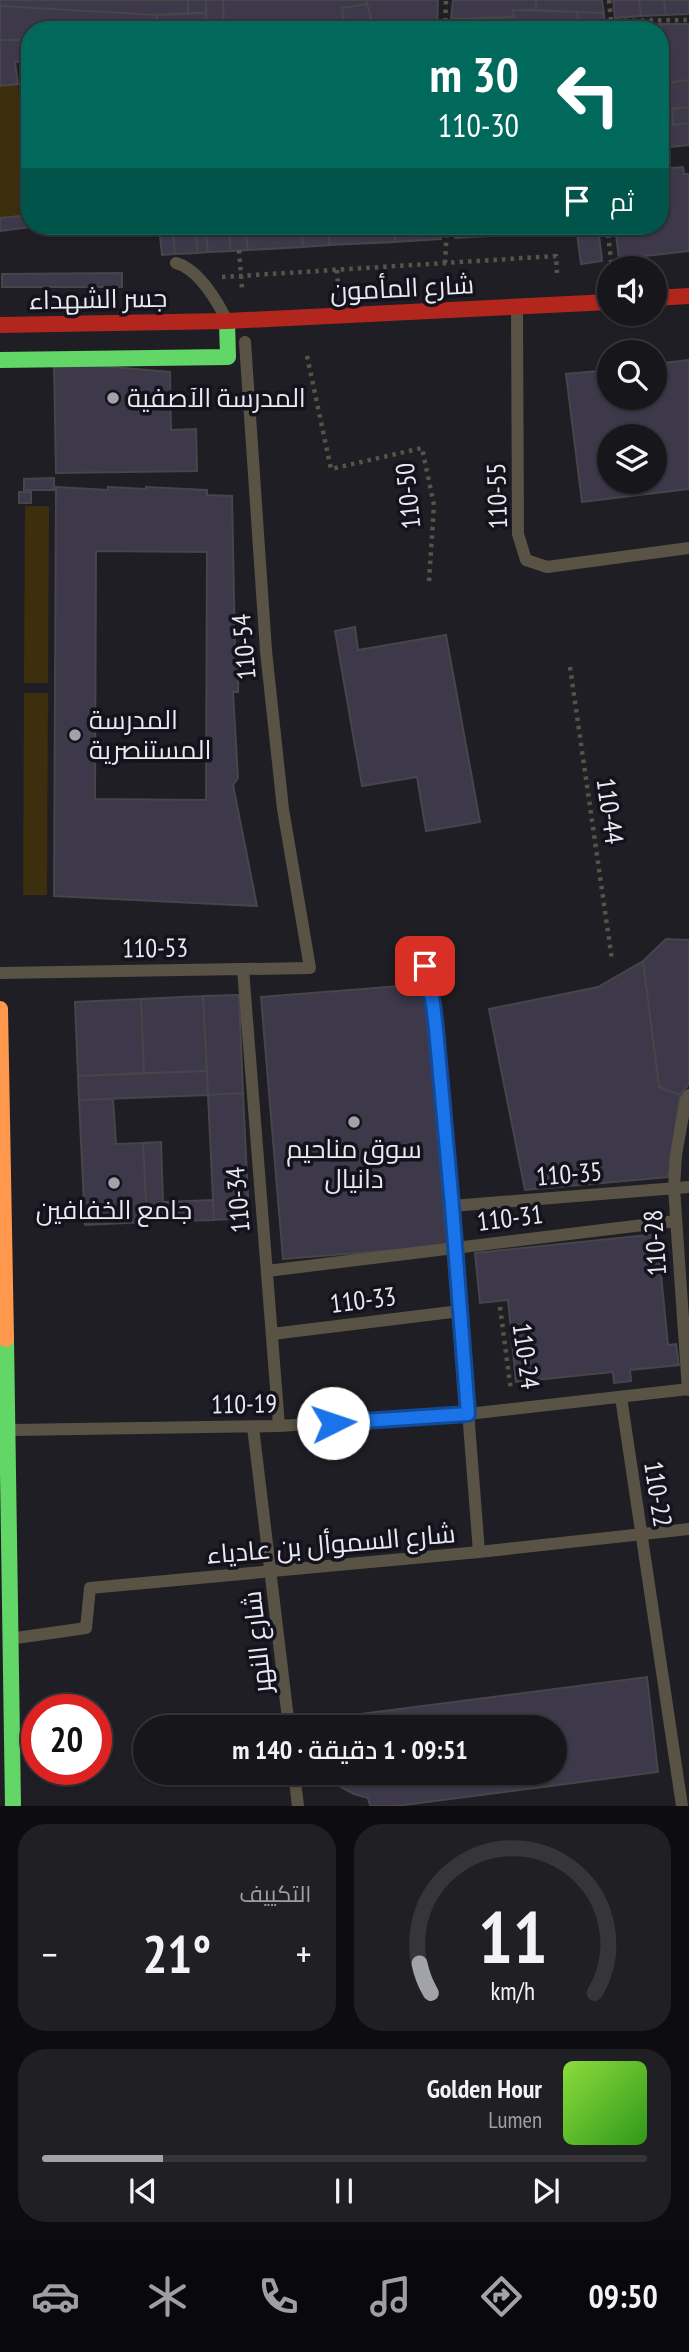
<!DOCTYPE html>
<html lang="ar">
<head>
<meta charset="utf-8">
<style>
	body { margin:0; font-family:"PT Sans Narrow",Cairo,sans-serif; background:#201f24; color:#f1f3f6; direction:rtl; height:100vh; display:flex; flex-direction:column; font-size:26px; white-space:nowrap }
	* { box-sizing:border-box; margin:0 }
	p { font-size:23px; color:#9e9fa3 }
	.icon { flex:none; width:38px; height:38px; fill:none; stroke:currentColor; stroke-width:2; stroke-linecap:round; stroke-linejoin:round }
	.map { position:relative; height:1806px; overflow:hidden; direction:ltr }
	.panel { display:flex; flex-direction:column; gap:18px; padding:18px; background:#0d0c0f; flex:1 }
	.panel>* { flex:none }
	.banner { position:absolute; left:21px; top:21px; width:648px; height:214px; border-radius:28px; box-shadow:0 2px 5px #0004,0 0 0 2px #36353a; direction:rtl; background:#00695c; color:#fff; overflow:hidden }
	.buttons { position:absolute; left:597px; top:256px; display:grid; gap:14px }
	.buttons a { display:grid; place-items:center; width:70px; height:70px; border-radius:50%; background:#17161b; box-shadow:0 2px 5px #0004,0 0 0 2px #36353a; font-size:35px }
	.speed { position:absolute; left:21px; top:1694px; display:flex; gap:14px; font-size:35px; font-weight:700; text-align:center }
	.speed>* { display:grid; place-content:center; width:91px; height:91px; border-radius:50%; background:#17161b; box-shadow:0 2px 5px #0004,0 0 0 2px #36353a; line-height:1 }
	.speed .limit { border:10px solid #d22; background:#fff; color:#111 }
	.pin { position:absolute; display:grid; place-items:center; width:60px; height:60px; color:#fff; margin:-30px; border-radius:14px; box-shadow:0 4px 10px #0006 }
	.me { position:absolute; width:77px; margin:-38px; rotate:86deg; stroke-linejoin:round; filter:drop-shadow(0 0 5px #0008) }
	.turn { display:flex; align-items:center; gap:24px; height:147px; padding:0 35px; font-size:32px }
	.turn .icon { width:91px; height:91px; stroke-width:2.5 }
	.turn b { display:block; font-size:49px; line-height:60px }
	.then { display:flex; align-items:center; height:66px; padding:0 35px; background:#0003; gap:14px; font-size:26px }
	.big { font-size:52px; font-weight:600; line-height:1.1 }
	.panel .tile { flex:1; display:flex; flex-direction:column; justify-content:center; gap:10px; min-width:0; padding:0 24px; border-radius:28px; background:#201f24 }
	.panel .dial { align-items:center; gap:0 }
	.dial svg { height:182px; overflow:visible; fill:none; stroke:#36353a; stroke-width:7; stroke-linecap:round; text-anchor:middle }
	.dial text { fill:#f1f3f6; stroke:none }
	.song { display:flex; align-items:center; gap:21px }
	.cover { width:84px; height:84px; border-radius:10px; background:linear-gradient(135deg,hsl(90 70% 55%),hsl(110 70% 35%)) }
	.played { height:7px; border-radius:4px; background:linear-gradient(90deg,#a2a2a9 20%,#36353a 20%) }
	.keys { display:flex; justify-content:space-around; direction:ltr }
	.heat { display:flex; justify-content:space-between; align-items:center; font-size:38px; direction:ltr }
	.panel .tiles { flex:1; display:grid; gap:18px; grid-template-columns:1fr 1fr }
	.tile:last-child { grid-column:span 2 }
	.trip { position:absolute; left:133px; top:1715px; width:434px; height:70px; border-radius:35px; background:#17161b; box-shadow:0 2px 5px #0004,0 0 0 2px #36353a; font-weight:600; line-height:70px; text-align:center; direction:rtl }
	.tab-bar { display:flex; height:112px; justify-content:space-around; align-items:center; background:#09090b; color:#9e9fa3 }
	.tab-bar .icon { width:49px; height:49px }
	.tab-bar .selected { color:#a2a2a9 }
	.tab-bar b { font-size:32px; color:#f1f3f6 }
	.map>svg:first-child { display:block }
</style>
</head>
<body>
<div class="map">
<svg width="689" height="1806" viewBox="0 0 689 1806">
	<rect width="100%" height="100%" fill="#1f1e24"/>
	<path fill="#3d2e0d" d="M18,84L30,215L0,218V86Z
		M25,506H49L48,683H24Z
		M24,693H48L47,895H23Z"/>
	<path fill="#3d394b" stroke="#46454a" stroke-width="2" fill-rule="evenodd" d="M0,0H188V13L157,15L0,6Z
		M188,0H206V13H188Z
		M206,0H223L224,30H207Z
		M223,0H366L367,4L342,8L345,30H224Z
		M366,0H438L437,30H374Z
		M453,0H536V10H513L514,17L451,19Z
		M536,0H602L604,13L536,10Z
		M613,0H639L641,16L615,18Z
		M639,0H664L666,15L641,16Z
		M664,0H689V14L666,15Z
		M367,4L374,30H345L342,8Z
		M0,6L157,15V30H30V40H0Z
		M513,10L577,12L579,30H452L451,19L514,17Z
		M577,12L604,13L605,30H579Z
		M206,13L207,30H157V15Z
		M661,24H689V80L665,83Z
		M661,24L665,83L660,84V30H605L604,25Z
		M0,40H30V73L29,61L15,62L18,84L0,86Z
		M689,80V107L660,111V84Z
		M689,107V123L673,125L672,109Z
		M672,109L673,125L689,123V145L661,148L660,111Z
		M683,167L684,174H689V251L619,259L615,226H660V169Z
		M30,215L31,227L0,231V218Z
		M159,226H172L175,254L162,255Z
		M172,226H194L198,253L175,254Z
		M194,226H205L208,252L198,253Z
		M205,226H228L231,251L208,252Z
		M228,226H245L248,250L231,251Z
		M245,226H301L303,247L248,250Z
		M301,226H327L330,245L303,247Z
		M327,226H394L395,242L330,245Z
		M394,226H441V239L395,242Z
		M455,226H526L527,234L455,238Z
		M526,226H576L577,231L527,234Z
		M576,226H598L602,261L581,264Z
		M122,273V287H2V274Z
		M689,360V489L582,502L566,374L609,370V397H654V364ZM609,436H654V481H609Z
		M54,362L170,372L171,430L196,429L197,471L56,473Z
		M54,478V490H24V479Z
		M56,487L108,490V487L146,489V487L207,490V495L232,496L235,649H239L238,692H233L238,778L233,785L257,906L54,896ZM96,551L207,552L206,800L95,799Z
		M19,492H31V503H19Z
		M355,627L358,650L446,635L480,822L426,831L417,777L362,786L335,631Z
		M666,939L689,940V1084L680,1095L659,1087L643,961Z
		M643,961L659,1087L680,1095L668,1177L525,1190L489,1009L598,987Z
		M426,984L447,1246L283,1259L261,997Z
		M239,995L243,1093L208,1095L203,996Z
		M203,996L207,1071L144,1073L141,999Z
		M141,999L144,1073L78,1076L75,1002Z
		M207,1071L208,1095L79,1100L78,1076Z
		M243,1093L249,1218L214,1220L208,1095Z
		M113,1099L116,1144L143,1143L147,1222L85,1225L79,1100Z
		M161,1142L163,1202L213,1200L214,1220L147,1222L143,1143Z
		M657,1234L668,1345L676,1344L679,1365L630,1370L631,1381L614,1383L613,1372L516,1382L508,1300L480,1303L475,1253Z
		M647,1677L658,1772L396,1806H370L368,1798L354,1794L337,1785L327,1773H555V1727H314L313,1720Z"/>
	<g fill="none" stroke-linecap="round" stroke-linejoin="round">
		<path stroke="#575349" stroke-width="4.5" stroke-dasharray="3.5 5" stroke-linecap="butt" d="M609,0L611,21L689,20
			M445,30L446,0
			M607,226L612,268
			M239,250L242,288
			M445,263L447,226
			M337,270L338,286
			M222,277L556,256L557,273
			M307,356L331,469L422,448L434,505L429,581
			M570,667L612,960
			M500,1307L511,1391"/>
		<path stroke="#595345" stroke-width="12" d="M176,263C197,269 214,296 224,315
			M517,311L518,534L526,560L547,567L689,548
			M425,966L433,1004L452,1206L479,1552
			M243,969L279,1426
			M0,973L310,968L283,809L266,651L245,342
			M452,1206L689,1187
			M267,1271L676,1221
			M272,1334L460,1311
			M688,1390L674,1188L676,1155L686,1099L689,1095
			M621,1397L682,1806
			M253,1427L289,1727
			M12,1430L279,1426L468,1414L689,1389
			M16,1638L86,1628L90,1588L479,1552L689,1529
			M294,1773L298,1806"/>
		<path stroke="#63d668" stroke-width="16" d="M0,360L228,357L227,321
			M6,1339L13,1806"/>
		<path stroke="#ff974d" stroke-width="16" d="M0,1009L6,1339"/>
		<path stroke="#b3261e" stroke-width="16" d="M654,298L689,296
			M0,325L227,321L609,302"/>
	</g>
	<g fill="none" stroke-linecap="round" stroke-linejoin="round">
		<g stroke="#114b97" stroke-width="18">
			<path id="route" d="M333,1423L468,1414L452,1206L436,1029L433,1004L425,966"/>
		</g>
		<use href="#route" stroke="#1a73e8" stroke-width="12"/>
	</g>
	<g fill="#a2a2a9" stroke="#14131d" stroke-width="2.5">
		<circle cx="113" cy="398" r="7"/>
		<circle cx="75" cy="735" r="7"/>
		<circle cx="354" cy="1122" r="7"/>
		<circle cx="114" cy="1183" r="7"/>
	</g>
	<g text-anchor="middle" stroke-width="7" stroke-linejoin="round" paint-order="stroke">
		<g font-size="26" fill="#e9e9f0" stroke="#14131d">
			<text transform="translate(402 288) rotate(-3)" y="9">شارع المأمون</text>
			<text transform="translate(98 299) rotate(-1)" y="9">جسر الشهداء</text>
			<text transform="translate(408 496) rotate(-96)" y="9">110-50</text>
			<text transform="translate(497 496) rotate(-92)" y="9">110-55</text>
			<text transform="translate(244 647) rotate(-95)" y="9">110-54</text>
			<text transform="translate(610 811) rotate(82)" y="9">110-44</text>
			<text transform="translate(155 948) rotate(-1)" y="9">110-53</text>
			<text transform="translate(569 1174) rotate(-5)" y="9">110-35</text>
			<text transform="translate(238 1200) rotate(-95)" y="9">110-34</text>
			<text transform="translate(510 1218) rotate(-7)" y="9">110-31</text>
			<text transform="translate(655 1243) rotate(-94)" y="9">110-28</text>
			<text transform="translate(363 1300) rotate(-7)" y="9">110-33</text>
			<text transform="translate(526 1356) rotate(82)" y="9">110-24</text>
			<text transform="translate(244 1404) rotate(-1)" y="9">110-19</text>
			<text transform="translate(658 1494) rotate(81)" y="9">110-22</text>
			<text transform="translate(331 1544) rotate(-5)" y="9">شارع السموأل بن عادياء</text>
			<text transform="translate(257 1642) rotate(-96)" y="9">شارع النهر</text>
		</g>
		<g font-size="26" fill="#e9e9f0" stroke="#14131d" text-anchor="start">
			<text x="127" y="407">المدرسة الآصفية</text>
			<text x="89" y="729">المدرسة<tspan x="89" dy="30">المستنصرية</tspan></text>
			<text x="354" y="1158" text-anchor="middle">سوق مناحيم<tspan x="354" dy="30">دانيال</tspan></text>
			<text x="114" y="1219" text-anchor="middle">جامع الخفافين</text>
		</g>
	</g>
</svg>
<div class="buttons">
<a><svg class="icon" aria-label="sound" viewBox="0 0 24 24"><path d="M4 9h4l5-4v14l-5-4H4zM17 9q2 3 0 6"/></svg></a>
<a><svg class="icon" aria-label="search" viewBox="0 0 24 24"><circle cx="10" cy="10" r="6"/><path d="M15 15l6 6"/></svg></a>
<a><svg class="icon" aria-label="layers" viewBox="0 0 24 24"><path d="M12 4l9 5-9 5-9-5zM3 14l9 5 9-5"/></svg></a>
</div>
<div class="speed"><div class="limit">20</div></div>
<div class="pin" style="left:425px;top:966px;background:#d93025"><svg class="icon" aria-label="arrive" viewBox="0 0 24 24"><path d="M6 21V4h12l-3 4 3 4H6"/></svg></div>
<svg class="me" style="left:333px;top:1423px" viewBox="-20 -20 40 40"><circle r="19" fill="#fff"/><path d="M0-13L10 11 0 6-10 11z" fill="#1a73e8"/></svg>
<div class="trip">09:51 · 1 دقيقة · 140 m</div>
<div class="banner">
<div class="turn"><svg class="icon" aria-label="left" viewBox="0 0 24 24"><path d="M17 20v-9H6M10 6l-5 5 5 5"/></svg><div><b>30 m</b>110-30</div></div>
<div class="then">ثم<svg class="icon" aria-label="arrive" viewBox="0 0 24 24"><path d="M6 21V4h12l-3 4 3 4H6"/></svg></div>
</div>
</div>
<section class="panel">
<div class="tiles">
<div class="tile dial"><svg viewBox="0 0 100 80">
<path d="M14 69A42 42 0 1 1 86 69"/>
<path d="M14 69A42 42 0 0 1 9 56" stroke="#a2a2a9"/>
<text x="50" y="56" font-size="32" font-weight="700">11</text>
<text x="50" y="72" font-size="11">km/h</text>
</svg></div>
<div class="tile"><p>التكييف</p>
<div class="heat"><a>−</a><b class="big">21°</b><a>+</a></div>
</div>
<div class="tile">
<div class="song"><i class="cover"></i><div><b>Golden Hour</b><p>Lumen</p></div></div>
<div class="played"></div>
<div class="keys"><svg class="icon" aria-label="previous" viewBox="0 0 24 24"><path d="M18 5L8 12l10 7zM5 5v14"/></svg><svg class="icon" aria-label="pause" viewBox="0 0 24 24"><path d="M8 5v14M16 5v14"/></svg><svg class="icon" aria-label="next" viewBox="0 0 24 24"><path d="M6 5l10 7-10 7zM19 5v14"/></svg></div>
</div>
</div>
</section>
<nav class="tab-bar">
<b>09:50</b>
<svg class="icon selected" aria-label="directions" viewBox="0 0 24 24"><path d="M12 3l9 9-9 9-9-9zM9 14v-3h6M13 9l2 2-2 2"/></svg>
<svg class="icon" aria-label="music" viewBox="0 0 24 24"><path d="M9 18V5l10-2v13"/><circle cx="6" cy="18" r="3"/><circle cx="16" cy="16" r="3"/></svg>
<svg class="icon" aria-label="phone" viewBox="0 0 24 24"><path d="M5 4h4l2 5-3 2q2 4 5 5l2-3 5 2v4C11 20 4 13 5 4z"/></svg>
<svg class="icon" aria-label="climate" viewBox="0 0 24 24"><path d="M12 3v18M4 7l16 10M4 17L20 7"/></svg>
<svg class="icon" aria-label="car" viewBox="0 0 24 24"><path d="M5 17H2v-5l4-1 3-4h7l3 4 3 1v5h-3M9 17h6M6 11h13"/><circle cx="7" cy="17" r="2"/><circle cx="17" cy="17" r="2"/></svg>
</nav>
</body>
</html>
